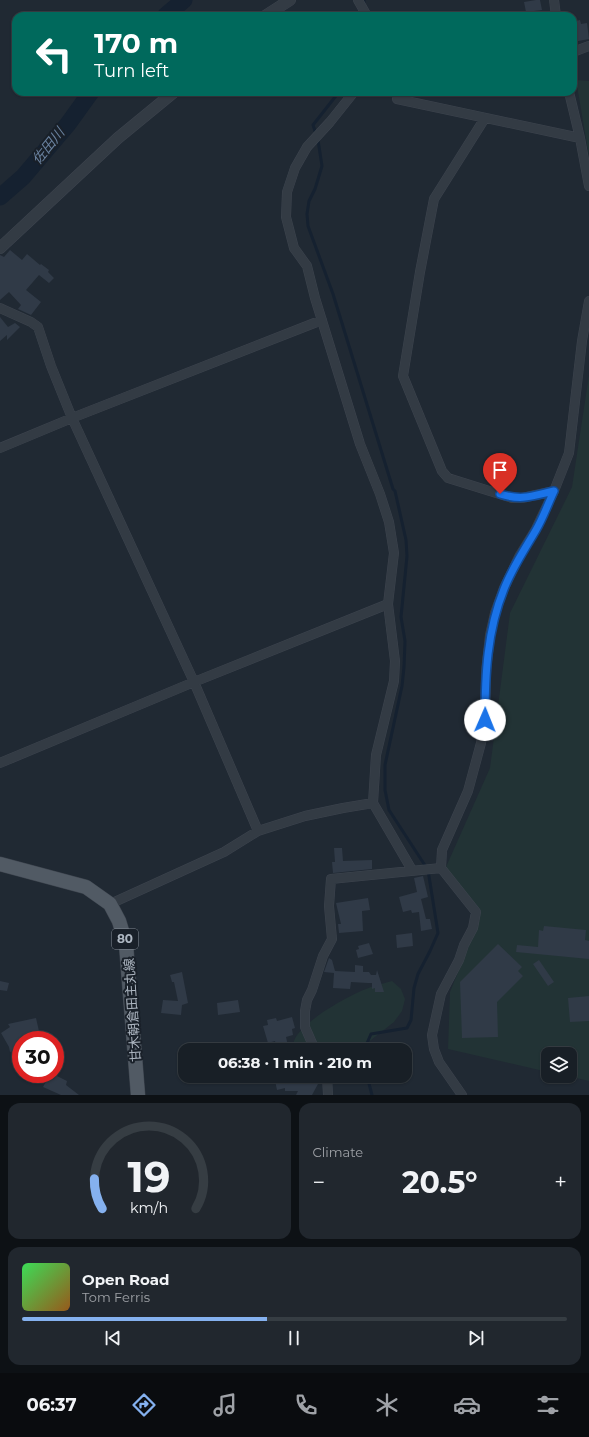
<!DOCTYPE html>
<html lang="en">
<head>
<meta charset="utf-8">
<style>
	body { margin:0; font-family:Montserrat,"Noto Sans JP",sans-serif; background:#21272e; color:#f1f3f6; height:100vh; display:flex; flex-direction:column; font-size:15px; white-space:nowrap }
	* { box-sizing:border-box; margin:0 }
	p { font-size:13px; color:#9fa2a7 }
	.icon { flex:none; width:22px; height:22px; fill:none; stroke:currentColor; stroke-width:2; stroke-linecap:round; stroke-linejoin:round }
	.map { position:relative; height:1095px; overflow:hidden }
	.details { display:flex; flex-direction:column; gap:8px; padding:8px; background:#0d1115; flex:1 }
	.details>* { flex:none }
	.guide { position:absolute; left:12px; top:12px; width:565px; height:84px; border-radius:12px; box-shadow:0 1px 3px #0004,0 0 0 1px #363d43; background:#00695c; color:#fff; overflow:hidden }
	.buttons { position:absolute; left:541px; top:1047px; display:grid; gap:8px }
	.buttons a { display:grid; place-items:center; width:36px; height:36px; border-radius:8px; background:#181f26; box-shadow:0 1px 3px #0004,0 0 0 1px #363d43; font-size:20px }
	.speed { position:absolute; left:12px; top:1031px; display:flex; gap:8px; font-size:20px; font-weight:700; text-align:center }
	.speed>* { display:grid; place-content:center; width:52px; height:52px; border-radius:50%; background:#181f26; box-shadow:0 1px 3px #0004,0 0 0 1px #363d43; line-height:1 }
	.speed .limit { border:6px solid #d22; background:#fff; color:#111 }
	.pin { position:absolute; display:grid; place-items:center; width:34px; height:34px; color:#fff; margin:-41px -17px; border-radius:50% 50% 50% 0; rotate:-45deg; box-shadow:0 0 4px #0007 }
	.pin .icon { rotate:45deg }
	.me { position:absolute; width:44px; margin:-22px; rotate:1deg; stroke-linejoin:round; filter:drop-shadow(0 0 3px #0008) }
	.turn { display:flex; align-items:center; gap:14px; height:84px; padding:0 16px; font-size:18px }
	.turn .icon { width:52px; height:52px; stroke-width:2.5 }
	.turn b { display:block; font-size:28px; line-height:34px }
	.big { font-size:30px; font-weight:700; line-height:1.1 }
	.details .tile { flex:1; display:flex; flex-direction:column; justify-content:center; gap:6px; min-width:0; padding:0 14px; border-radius:12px; background:#21272e }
	.details .dial { align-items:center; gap:0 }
	.dial svg { height:104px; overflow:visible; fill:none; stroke:#363d43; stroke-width:7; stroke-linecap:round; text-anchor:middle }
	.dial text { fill:#f1f3f6; stroke:none }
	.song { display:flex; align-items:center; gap:12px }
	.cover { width:48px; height:48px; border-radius:6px; background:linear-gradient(135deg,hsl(130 70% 55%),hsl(30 70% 35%)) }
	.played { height:4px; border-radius:2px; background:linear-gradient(90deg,#85b1ef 45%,#363d43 45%) }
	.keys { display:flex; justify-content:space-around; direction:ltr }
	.heat { display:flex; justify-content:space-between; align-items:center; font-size:22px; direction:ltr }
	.details .tiles { flex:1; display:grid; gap:8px; grid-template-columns:1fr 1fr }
	.tile:last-child { grid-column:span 2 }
	.trip { position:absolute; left:178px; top:1043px; width:234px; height:40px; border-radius:12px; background:#181f26; box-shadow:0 1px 3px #0004,0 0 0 1px #363d43; font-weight:700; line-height:40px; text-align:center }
	.tabs { display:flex; height:64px; justify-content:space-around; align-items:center; background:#0a0c0f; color:#9fa2a7 }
	.tabs .icon { width:28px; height:28px }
	.tabs .active { color:#85b1ef }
	.tabs b { font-size:18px; color:#f1f3f6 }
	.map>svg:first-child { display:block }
</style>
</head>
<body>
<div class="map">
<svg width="589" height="1095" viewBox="0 0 589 1095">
	<rect width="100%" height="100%" fill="#202933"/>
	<path fill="#223335" d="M576,80L589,81V156Z
		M589,375V1081L568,1076H570V1054H548V1072L448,1049L450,992L480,918L446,867L490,768L510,613L572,487Z
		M392,981L401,989L405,999L402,1011L394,1022L371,1040L355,1050H293C293,1047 293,1043 294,1041C301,1021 354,992 374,986C380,984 386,983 392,981Z"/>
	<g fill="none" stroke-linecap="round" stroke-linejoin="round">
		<path stroke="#152130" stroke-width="3" d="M364,6V0
			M339,92L313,125L318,140L322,166L315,189L309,201L307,214L308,226L333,294L393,489L395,491L406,540L407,556L401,617L405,641L404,667L402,686L385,765V790L389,810L428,870L438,933L430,951L418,974L414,988L411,1020L407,1028L371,1034L364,1050
			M367,1076L372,1095"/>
		<path stroke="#152130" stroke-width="17" d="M165,16L184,0
			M0,197L23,177L68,124L91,92"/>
	</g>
	<path fill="#303a47" d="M536,0H540L542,10L526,12L524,2Z
		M580,20L581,24L587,23L589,39L573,42V22Z
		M10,250L22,260L27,254L40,265L41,264L49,270L48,272L54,278L49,283L39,275L26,290L41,302L31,315L18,309L21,305L9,292L0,300V255L4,257Z
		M0,317L8,327L15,323L20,327L7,340V335L0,341Z
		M334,848H342L343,861L372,860V869L333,873L332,862H335Z
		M423,876L428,897L421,899L426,919H430L432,929L421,931L419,912L412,913L411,910L403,912L399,897L417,892L414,878Z
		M368,898L370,910L362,911L363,931L339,933L338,924H341L336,903Z
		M544,926L586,930L585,940L589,941V959L516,952L517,945L538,947L539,930L543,931Z
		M412,933L413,946L397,948L396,935Z
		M369,943L373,954L358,958L356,950L359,949L358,946Z
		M498,944L522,967L518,971L523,976L497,1002L498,1037L462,1038L460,982Z
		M329,958L332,960L335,971L355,972V965L363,966V972H369L371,975H376L377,970L384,992H375V988L372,989V983H368L351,982L350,989L333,988L334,973L324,972Z
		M539,960L554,982L548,986L533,964Z
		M182,972L188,1003L182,1005L181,1015L161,1013L163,1000L178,1001L174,982H172L170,975Z
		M0,981L9,983L7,991L0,990Z
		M589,996V1021L570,1022L568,998Z
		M238,1000L240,1012L218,1015L217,1003Z
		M292,1017L295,1028L292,1029L293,1035L286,1037L289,1050H277L275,1041L268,1043L263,1026L268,1025L267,1020L276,1018L277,1021Z
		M36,1018L41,1040H21V1049L10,1052L9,1047L1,1033L10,1027L8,1024Z
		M50,1074H53L67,1081L66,1085L79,1095H61L43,1087Z
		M274,1076H304L318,1084L312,1095H296L298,1091H285V1088L277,1090Z"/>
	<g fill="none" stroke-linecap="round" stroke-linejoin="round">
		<g stroke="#3d444e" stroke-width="10">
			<path id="minor" d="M358,0L367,16
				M554,0L556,16
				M573,52L589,46
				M354,92L330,122L307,147L295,168L287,192L286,217L294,248L307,266L315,298L360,444L380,494L389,522L394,553L388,604L395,661L394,681L376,755L373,803L412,870
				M569,92L580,138L589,186
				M397,99L580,138
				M485,118L434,199L420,272L403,376L442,471L448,478L512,498H522L554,491
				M0,308L31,322L38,327L51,366L72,418L194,682L258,831
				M0,448L72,418L322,320
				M0,763L194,682L388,604
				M110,904L224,852L258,831L305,816L343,808L373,803
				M315,1050L305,1027V1011L307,1000L312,990L323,956L332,939L329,906L331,879L441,868
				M327,1076L328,1095
				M462,1095L439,1062L434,1049L432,1035L441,994L459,960L464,945L473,928L476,912L441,868L442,850L468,791L481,743L485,720L486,671L490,635L495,613L504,588L520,555L536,529L554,491L569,453L582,341L589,301"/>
		</g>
		<g stroke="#3d444e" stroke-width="12">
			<path id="tertiary" d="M265,16L290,0
				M0,248L118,138L174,92"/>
		</g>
		<g stroke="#3d444e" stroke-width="15">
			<path id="primary" d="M0,864L86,887L110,904L119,921L126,944L138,1095"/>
		</g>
		<use href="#minor" stroke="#333b44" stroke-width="9"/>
		<use href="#tertiary" stroke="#333b44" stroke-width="11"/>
		<use href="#primary" stroke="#515a64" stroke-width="14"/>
	</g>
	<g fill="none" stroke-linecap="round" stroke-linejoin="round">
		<g stroke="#114b97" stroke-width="10">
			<path id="route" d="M485,720C485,675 487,631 504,589C512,568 525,549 536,530C543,518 548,504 554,491C532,496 522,501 500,494"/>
		</g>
		<use href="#route" stroke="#1a73e8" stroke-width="7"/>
	</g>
	<g text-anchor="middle" stroke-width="4" stroke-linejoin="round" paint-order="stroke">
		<rect fill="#192029" stroke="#818993" stroke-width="1" x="112" y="929" width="26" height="20" rx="3"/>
		<g font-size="12" font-weight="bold" fill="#adb6c1">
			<text x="125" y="943">80</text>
		</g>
		<g font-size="13" fill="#adb6c1" stroke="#192029">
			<text transform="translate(132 1010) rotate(-94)" y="5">甘木朝倉田主丸線</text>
		</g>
		<g font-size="14" font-style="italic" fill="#69819e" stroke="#192029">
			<text transform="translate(48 146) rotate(-51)" y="5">佐田川</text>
		</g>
	</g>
</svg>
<div class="buttons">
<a><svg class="icon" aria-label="layers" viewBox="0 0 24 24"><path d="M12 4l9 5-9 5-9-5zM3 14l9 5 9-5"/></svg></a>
</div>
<div class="speed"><div class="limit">30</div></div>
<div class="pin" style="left:500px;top:494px;background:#d93025"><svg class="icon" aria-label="arrive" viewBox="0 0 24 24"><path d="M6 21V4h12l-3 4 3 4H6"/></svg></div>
<svg class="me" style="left:485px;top:720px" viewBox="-20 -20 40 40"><circle r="19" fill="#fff"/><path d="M0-13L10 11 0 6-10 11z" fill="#1a73e8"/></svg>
<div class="trip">06:38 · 1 min · 210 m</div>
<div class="guide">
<div class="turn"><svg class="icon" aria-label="left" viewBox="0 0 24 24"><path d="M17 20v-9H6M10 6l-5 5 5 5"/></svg><div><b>170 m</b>Turn left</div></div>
</div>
</div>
<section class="details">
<div class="tiles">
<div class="tile dial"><svg viewBox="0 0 100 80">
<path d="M14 69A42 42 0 1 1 86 69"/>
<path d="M14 69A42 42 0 0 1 8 46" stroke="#85b1ef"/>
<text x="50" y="56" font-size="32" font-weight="700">19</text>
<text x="50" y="72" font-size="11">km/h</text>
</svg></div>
<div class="tile"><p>Climate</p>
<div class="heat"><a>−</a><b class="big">20.5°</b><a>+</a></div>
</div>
<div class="tile">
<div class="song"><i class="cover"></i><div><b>Open Road</b><p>Tom Ferris</p></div></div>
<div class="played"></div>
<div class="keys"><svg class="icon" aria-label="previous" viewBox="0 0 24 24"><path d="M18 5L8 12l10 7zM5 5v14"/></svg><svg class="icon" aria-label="pause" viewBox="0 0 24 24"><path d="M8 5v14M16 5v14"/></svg><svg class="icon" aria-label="next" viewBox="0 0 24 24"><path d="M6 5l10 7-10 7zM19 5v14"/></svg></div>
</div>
</div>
</section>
<nav class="tabs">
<b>06:37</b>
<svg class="icon active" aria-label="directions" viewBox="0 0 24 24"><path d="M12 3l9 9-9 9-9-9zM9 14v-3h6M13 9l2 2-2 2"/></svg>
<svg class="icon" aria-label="music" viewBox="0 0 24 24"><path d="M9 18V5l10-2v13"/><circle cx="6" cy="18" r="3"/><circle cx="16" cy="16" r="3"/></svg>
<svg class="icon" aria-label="phone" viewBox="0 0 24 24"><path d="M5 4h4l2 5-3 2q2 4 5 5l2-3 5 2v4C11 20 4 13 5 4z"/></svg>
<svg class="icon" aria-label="climate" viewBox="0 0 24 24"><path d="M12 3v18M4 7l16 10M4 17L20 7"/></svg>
<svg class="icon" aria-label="car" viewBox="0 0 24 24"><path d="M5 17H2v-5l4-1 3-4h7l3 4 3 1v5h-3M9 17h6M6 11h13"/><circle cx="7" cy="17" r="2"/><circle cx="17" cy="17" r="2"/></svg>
<svg class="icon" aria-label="filters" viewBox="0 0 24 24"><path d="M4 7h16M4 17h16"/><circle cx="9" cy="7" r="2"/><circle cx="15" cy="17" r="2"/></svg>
</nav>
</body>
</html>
